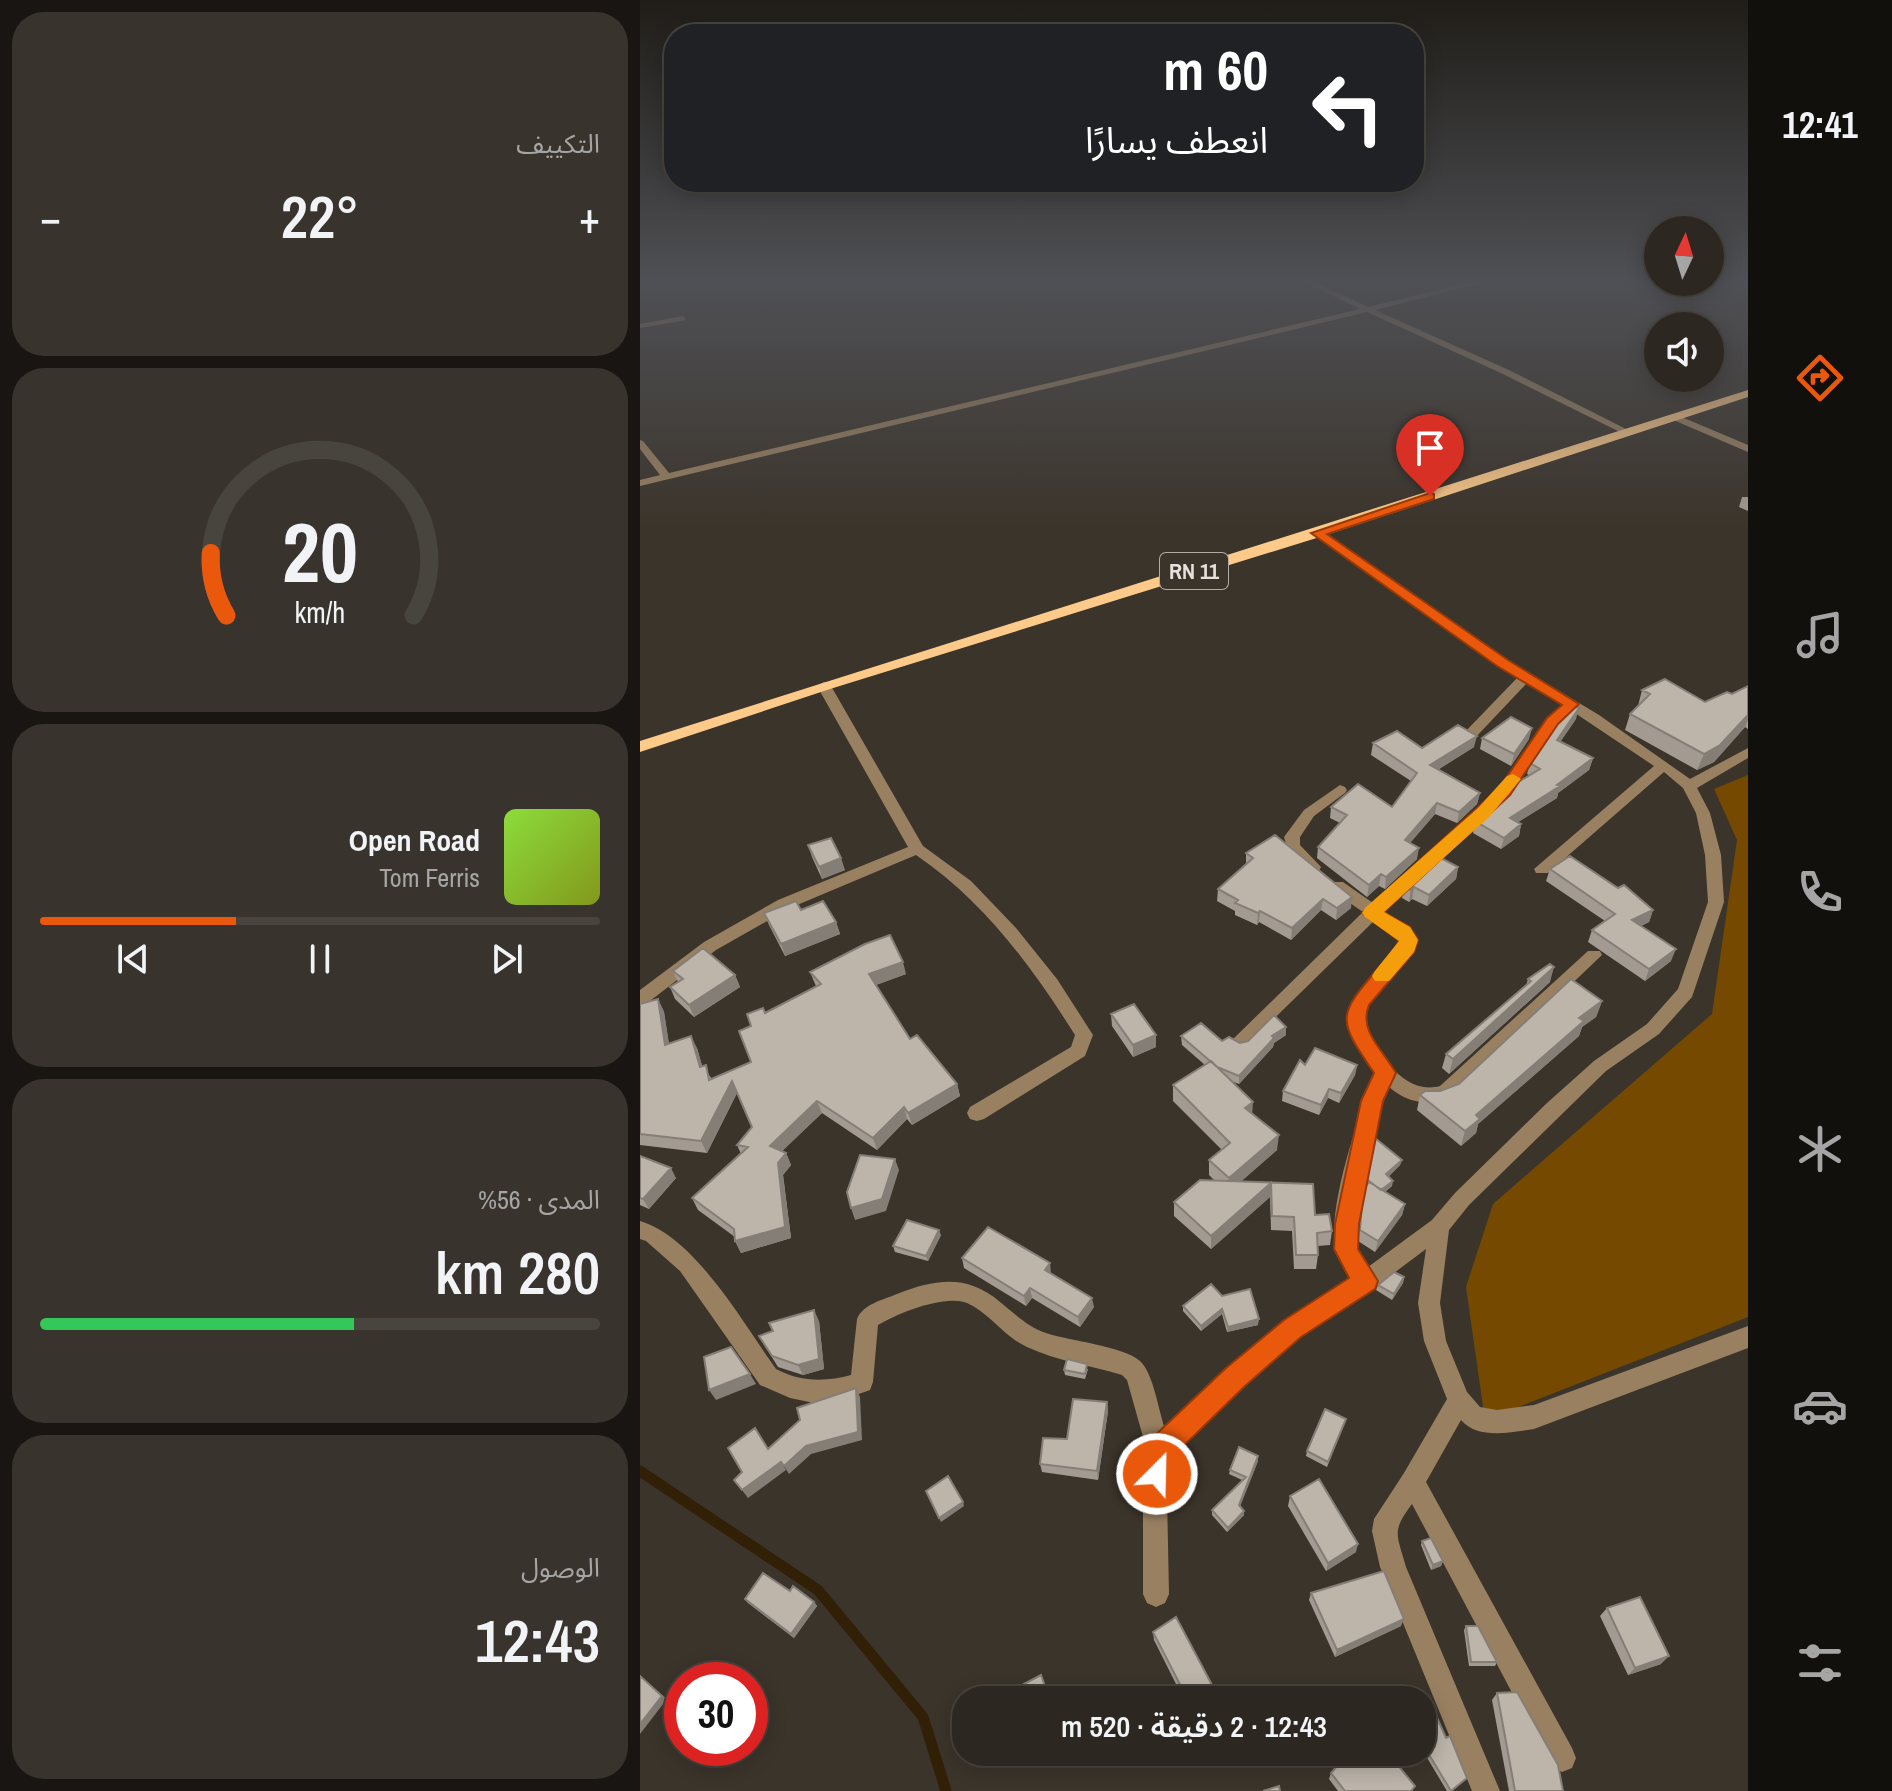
<!DOCTYPE html>
<html lang="ar">
<head>
<meta charset="utf-8">
<style>
	body { margin:0; font-family:"Archivo Narrow","Noto Sans Arabic",sans-serif; background:#38332d; color:#f1f3f6; direction:rtl; height:100vh; display:flex; flex-direction:column; font-size:30px; white-space:nowrap }
	* { box-sizing:border-box; margin:0 }
	p { font-size:26px; color:#a6a5a5 }
	.icon { flex:none; width:44px; height:44px; fill:none; stroke:currentColor; stroke-width:2; stroke-linecap:round; stroke-linejoin:round }
	.map { position:relative; flex:1; overflow:hidden; direction:ltr }
	.panel { display:flex; flex-direction:column; gap:12px; padding:12px; background:#181512; width:640px }
	.panel>* { flex:none }
	.hud { position:absolute; left:24px; top:24px; width:760px; height:168px; border-radius:32px; box-shadow:0 4px 20px #0003,0 0 0 2px #48443e; direction:rtl; background:#202124; color:#fff; overflow:hidden }
	.needle { width:52px; rotate:4deg }
	.buttons { position:absolute; left:1004px; top:216px; display:grid; gap:16px }
	.buttons a { display:grid; place-items:center; width:80px; height:80px; border-radius:50%; background:#2c2720; box-shadow:0 4px 20px #0003,0 0 0 2px #48443e; font-size:40px }
	.speed { position:absolute; left:24px; top:1662px; display:flex; gap:16px; font-size:40px; font-weight:700; text-align:center }
	.speed>* { display:grid; place-content:center; width:104px; height:104px; border-radius:50%; background:#2c2720; box-shadow:0 4px 20px #0003,0 0 0 2px #48443e; line-height:1 }
	.speed .limit { border:12px solid #d22; background:#fff; color:#111 }
	.pin { position:absolute; display:grid; place-items:center; width:68px; height:68px; color:#fff; margin:-82px -34px; border-radius:50% 50% 50% 0; rotate:-45deg; box-shadow:0 0 8px #0007 }
	.pin .icon { rotate:45deg }
	.me { position:absolute; width:88px; margin:-44px; rotate:23deg; stroke-linejoin:round; filter:drop-shadow(0 0 6px #0008) }
	.turn { display:flex; align-items:center; gap:28px; height:168px; padding:0 24px; font-size:36px }
	.turn .icon { width:104px; height:104px; stroke-width:2.5 }
	.turn b { display:block; font-size:56px; line-height:68px }
	.big { font-size:60px; font-weight:600; line-height:1.1 }
	.panel .card { flex:1; display:flex; flex-direction:column; justify-content:center; gap:12px; min-width:0; padding:0 28px; border-radius:32px; background:#38332d }
	.panel .dial { align-items:center; gap:0 }
	.dial svg { height:208px; overflow:visible; fill:none; stroke:#48443e; stroke-width:7; stroke-linecap:round; text-anchor:middle }
	.dial text { fill:#f1f3f6; stroke:none }
	.song { display:flex; align-items:center; gap:24px }
	.cover { width:96px; height:96px; border-radius:12px; background:linear-gradient(135deg,hsl(90 70% 55%),hsl(70 70% 35%)) }
	.played { height:8px; border-radius:4px; background:linear-gradient(90deg,#ea580c 35%,#48443e 35%) }
	.keys { display:flex; justify-content:space-around; direction:ltr }
	.heat { display:flex; justify-content:space-between; align-items:center; font-size:44px; direction:ltr }
	.charge { height:12px; border-radius:6px; background:linear-gradient(90deg,#34c759 56%,#48443e 0) }
	.trip { position:absolute; left:312px; top:1686px; width:484px; height:80px; border-radius:32px; background:#2c2720; box-shadow:0 4px 20px #0003,0 0 0 2px #48443e; font-weight:600; line-height:80px; text-align:center; direction:rtl }
	main { display:flex; flex:1; min-height:0 }
	.tabs { display:flex; flex-direction:column; width:144px; justify-content:space-around; align-items:center; background:#12100d; color:#a6a5a5 }
	.tabs .icon { width:56px; height:56px }
	.tabs .on { color:#ea580c }
	.tabs b { font-size:36px; color:#f1f3f6 }
	.map>svg:first-child { display:block }
</style>
</head>
<body>
<main>
<nav class="tabs">
<b>12:41</b>
<svg class="icon on" aria-label="directions" viewBox="0 0 24 24"><path d="M12 3l9 9-9 9-9-9zM9 14v-3h6M13 9l2 2-2 2"/></svg>
<svg class="icon" aria-label="music" viewBox="0 0 24 24"><path d="M9 18V5l10-2v13"/><circle cx="6" cy="18" r="3"/><circle cx="16" cy="16" r="3"/></svg>
<svg class="icon" aria-label="phone" viewBox="0 0 24 24"><path d="M5 4h4l2 5-3 2q2 4 5 5l2-3 5 2v4C11 20 4 13 5 4z"/></svg>
<svg class="icon" aria-label="climate" viewBox="0 0 24 24"><path d="M12 3v18M4 7l16 10M4 17L20 7"/></svg>
<svg class="icon" aria-label="car" viewBox="0 0 24 24"><path d="M5 17H2v-5l4-1 3-4h7l3 4 3 1v5h-3M9 17h6M6 11h13"/><circle cx="7" cy="17" r="2"/><circle cx="17" cy="17" r="2"/></svg>
<svg class="icon" aria-label="filters" viewBox="0 0 24 24"><path d="M4 7h16M4 17h16"/><circle cx="9" cy="7" r="2"/><circle cx="15" cy="17" r="2"/></svg>
</nav>
<div class="map">
<svg width="1108" height="1791" viewBox="0 0 1108 1791">
	<rect width="100%" height="100%" fill="#3b342b"/>
	<path fill="#754a00" d="M1108,775V1317L845,1420L826,1287L853,1204L1072,1014L1097,840L1074,789Z"/>
	<g fill="none" stroke-linecap="round" stroke-linejoin="round">
		<path stroke="#322006" stroke-width="11" d="M0,1471L178,1590L283,1717L306,1791"/>
		<path fill="#998061" fill-rule="evenodd" d="M658,279H668L728,307L843,279H857L735,310L869,370L992,432L984,434L863,374L727,312L0,486V480L20,475L0,449V440L3,441L29,473L720,309Z
			M43,316L46,320L0,328V324Z
			M1031,415H1037L1108,445V452L1031,419Z
			M674,531H682L868,660L959,715L1050,779L1108,748V758L1057,788L1070,813L1081,855L1084,902L1052,997L1019,1034L966,1071L921,1115L829,1205L809,1230L800,1303L806,1341L827,1392L840,1407L857,1410L894,1405L1108,1326V1348L894,1429C871,1432 838,1440 821,1420L786,1482L932,1748L936,1758L932,1768L922,1772L912,1768L772,1504C751,1532 757,1534 766,1567L860,1791H832L740,1567L732,1531L734,1519L764,1473L807,1399L784,1341L778,1303L786,1249L734,1288L660,1335L603,1385L530,1456L527,1496L529,1594L525,1603L516,1607L507,1603L503,1594V1496L507,1451L487,1380L482,1375C450,1365 417,1361 387,1347C364,1337 350,1313 327,1303C305,1294 258,1313 238,1325L233,1382L230,1390L199,1401L174,1403L150,1398L120,1385L40,1271L6,1241L0,1239V1221C55,1237 103,1323 136,1369C160,1382 186,1382 211,1375L217,1319C223,1304 243,1300 257,1294C296,1279 327,1274 360,1302C375,1314 388,1327 406,1333C430,1341 483,1346 500,1361C513,1372 519,1412 525,1429L587,1369L644,1321L711,1279C705,1271 699,1261 696,1251C686,1209 719,1114 736,1074L706,1024L715,996L760,941L735,920L605,1047L599,1049L593,1047L590,1042L723,912L691,890L689,886L691,882H703L733,903L859,789L907,718L923,705L887,683L834,739H824L822,736L824,733L878,677L674,535ZM932,711L1014,766L894,869L896,873H908L1024,772L1043,788L1056,813L1065,855L1068,902L1038,989L1007,1024L954,1061L907,1103L815,1193L792,1220L728,1267C724,1263 719,1257 717,1252C706,1218 736,1122 749,1087C769,1104 788,1106 813,1097L962,955L960,951H948L800,1086C763,1096 738,1052 724,1024L729,1003L773,951L777,940L769,928L744,911L869,795L917,724Z
			M184,682L191,686L283,846L331,881L376,928L417,979L453,1035L445,1056L344,1119L337,1121L330,1119L327,1113L330,1107L431,1047L435,1035C392,967 344,901 276,855L150,908L76,950L6,1004L0,1006V990L64,942L138,900L268,847L177,686Z
			M700,785L705,787L707,790L705,793L674,816L660,837V845L681,867L679,871H667L648,851L644,837L664,810Z"/>
		<path fill="#feca89" fill-rule="evenodd" d="M1108,390V397L683,536L190,689L0,752V741Z"/>
	</g>
	<path fill="#a39b92" d="M1102,497H1108V511L1099,507Z
		M1108,686V729L1105,727L1074,762L1057,770L985,730L990,714L998,706L1002,690L1065,702L1092,694Z
		M936,719L920,742L953,758L949,770L918,793L917,798L878,822L881,824L879,836L861,849L833,833L835,821L889,775L887,774L890,763Z
		M842,738L889,739L871,766L840,749Z
		M733,743L782,748L834,747L799,769L840,793L837,804L817,823L795,814L770,843L777,859L745,889L739,886L727,897L677,858L678,847L700,823L690,818L691,807H752L771,781L731,755Z
		M168,845L205,870L182,879L172,857Z
		M606,853L711,908L696,920L681,910L651,940L619,922L617,925L595,915V911L577,901L578,889L606,865Z
		M818,867L816,879L787,906L772,899L769,902L762,898L764,886Z
		M910,869L1013,910L1009,922L1001,926L1031,961L1005,981L948,942L952,930L965,921L906,881Z
		M161,910L196,922L200,934L145,956L129,925L124,913Z
		M33,971L95,975L100,987L54,1017L35,999L30,987L38,982Z
		M170,972L266,974L236,985L270,1039L317,1084L320,1096L272,1125L267,1119L237,1150L182,1113L142,1151L146,1153L151,1165L143,1175L151,1238L101,1253L95,1241V1237L58,1210L52,1198L101,1154L97,1145L112,1127L97,1093L67,1153L0,1145V1004L18,999L24,1012L29,1044L57,1048L62,1066L72,1079L111,1062V1026L125,1013L176,986Z
		M888,979L910,982L809,1074L802,1068L806,1054L886,986Z
		M962,1001L956,1017L942,1027L939,1036L838,1124L836,1133L821,1146L777,1110L780,1095L800,1091L819,1084Z
		M471,1014L516,1035V1047L493,1057L472,1026Z
		M646,1035L634,1043L633,1047L599,1084L591,1081L637,1150L601,1181L673,1184L675,1215L692,1231L690,1245L678,1246V1255L676,1269H654L652,1231L631,1230L630,1197L571,1249L534,1216V1202L575,1181L569,1175V1160L582,1150L533,1101V1085L565,1065L542,1045L541,1036L600,1043Z
		M665,1065H717L715,1075L699,1103L688,1098L679,1115L642,1101L643,1091Z
		M735,1138L762,1160L760,1165L749,1176L752,1186L745,1192L765,1204L762,1215L735,1252L718,1241L721,1202L723,1190L726,1186L724,1184Z
		M0,1156L36,1178L9,1209L0,1205Z
		M301,1235L288,1261L255,1252L253,1246Z
		M322,1258L411,1273L454,1307L440,1327L392,1298L386,1306L324,1268Z
		M764,1277L763,1283L752,1300L736,1290L738,1285Z
		M582,1296L618,1325L587,1332L582,1314L561,1331L543,1311V1306Z
		M179,1321L184,1369L163,1375L138,1367L119,1336Z
		M448,1369L445,1379L425,1375L424,1370Z
		M467,1402L468,1411L458,1480L402,1472L400,1464Z
		M706,1419L687,1467L666,1456L667,1451Z
		M618,1456V1461L600,1506L604,1515L587,1532L572,1515V1510L602,1480L589,1474L590,1470Z
		M650,1496L716,1552L686,1571L648,1506Z
		M782,1541L803,1561L801,1566L791,1570L781,1545Z
		M150,1591L174,1602L177,1606L154,1638L108,1603L105,1599Z
		M671,1593L761,1626L695,1657L669,1600Z
		M967,1608L1021,1664L988,1675L960,1616Z
		M826,1626L857,1662L855,1666H829L824,1630Z
		M513,1632L580,1700H544L514,1640Z
		M857,1693L923,1791H869L852,1700Z
		M782,1709L806,1738L827,1778L812,1791H807L786,1756L782,1747Z
		M691,1773L772,1791H698L689,1779Z"/>
	<path fill="#847e77" d="M939,708L936,719L914,751L917,740Z
		M1108,715V720L1105,727L1074,762L1057,770L1064,754Z
		M892,728L889,739L871,766L874,754Z
		M837,736L834,747L788,776L790,765Z
		M953,758L949,770L918,793L917,798L867,829L870,818Z
		M840,793L837,804L817,823L819,812Z
		M797,803L795,814L763,851L765,840Z
		M881,824L879,836L861,849L864,838Z
		M779,848L777,859L745,889L746,877Z
		M201,858L205,870L182,879L179,867Z
		M818,867L816,879L787,906L789,895Z
		M741,874L739,886L727,897L729,885Z
		M774,887L772,899L769,902L771,890Z
		M712,897L711,908L696,920L697,908Z
		M683,899L681,910L651,940L652,928Z
		M1013,910L1009,922L988,932L992,920Z
		M620,911L619,922L617,925L618,913Z
		M196,922L200,934L145,956L141,944Z
		M1036,949L1031,961L1005,981L1009,969Z
		M263,962L266,974L233,986L229,974Z
		M914,967L910,982L809,1074L813,1059Z
		M95,975L100,987L54,1017L49,1005Z
		M18,999L24,1012L31,1058L25,1045Z
		M962,1001L956,1017L942,1027L939,1036L838,1124L836,1133L821,1146L825,1131L836,1115L939,1018Z
		M646,1027V1035L634,1043L633,1047L599,1084V1076L632,1036Z
		M516,1035V1047L493,1057V1045Z
		M51,1036L57,1048L66,1079L60,1067Z
		M717,1065L715,1075L699,1103L701,1093Z
		M92,1081L97,1093L67,1153L61,1141Z
		M317,1084L320,1096L272,1125L268,1113Z
		M689,1089L688,1098L679,1115L681,1105Z
		M177,1101L182,1113L135,1158L130,1146Z
		M613,1102L612,1117L605,1108Z
		M264,1107L267,1119L237,1150L233,1138Z
		M639,1135L637,1150L588,1193L589,1178Z
		M146,1153L151,1165L143,1175L151,1238L101,1253L95,1241L138,1163Z
		M255,1159L259,1170L246,1211L215,1220L211,1208Z
		M762,1160L760,1165L745,1180L746,1174Z
		M31,1168L36,1178L9,1209L3,1199Z
		M753,1181L752,1186L738,1197L739,1192Z
		M631,1183L630,1197L571,1249V1236Z
		M765,1204L762,1215L735,1252L738,1241Z
		M299,1230L301,1235L288,1261L286,1256Z
		M410,1263L411,1273L406,1279L405,1270Z
		M764,1277L763,1283L752,1300L754,1294Z
		M390,1288L392,1298L386,1306L384,1296Z
		M452,1298L454,1307L440,1327L438,1317Z
		M582,1309V1314L561,1331V1326Z
		M174,1310L179,1321L184,1369L163,1375L158,1365Z
		M619,1319L618,1325L587,1332L588,1327Z
		M110,1374L116,1384L76,1400L69,1390Z
		M216,1388L220,1397L222,1440L171,1454L149,1474L144,1466Z
		M467,1402L468,1411L458,1480L457,1471Z
		M618,1456V1461L599,1509V1505Z
		M141,1462L146,1470L108,1498L102,1490Z
		M323,1502L324,1506L301,1522L299,1518Z
		M604,1511V1515L587,1532L588,1528Z
		M718,1544L716,1552L686,1571L688,1563Z
		M803,1561L801,1566L791,1570L793,1565Z
		M174,1602L177,1606L154,1638L151,1634Z
		M764,1619L761,1626L695,1657L697,1650Z
		M1029,1656L1021,1664L988,1675L995,1668Z
		M0,1676L27,1699L0,1734Z"/>
	<path fill="#bdb4aa" stroke="#847e77" stroke-width="2" d="M1025,679L1065,702L1087,692L1092,694L1108,686V715L1080,745L1064,754L990,714L1010,694L1002,690Z
		M933,706L939,708L917,740L953,758L917,785L920,786L870,818L881,824L864,838L835,821L875,784L900,769L890,763L922,715Z
		M871,717L892,728L874,754L842,738Z
		M818,725L837,736L790,765L840,793L819,812L797,803L765,840L779,848L746,877L741,874L729,885L678,847L707,815L691,807L718,784L752,807L777,773L733,743L757,731L782,748Z
		M635,835L712,897L697,908L683,899L652,928L620,911L618,913L595,903L598,900L578,889L613,858L606,853Z
		M191,838L201,858L179,867L168,845Z
		M797,856L818,867L789,895L774,887L771,890L764,886Z
		M930,856L978,888L984,885L1013,910L992,920L1036,949L1009,969L952,930L975,914L910,869Z
		M156,901L161,910L183,901L196,922L141,944L124,913Z
		M250,935L263,962L229,974L270,1039L277,1035L317,1084L268,1113L264,1107L233,1138L177,1101L130,1146L146,1153L138,1163L145,1227L95,1241L94,1229L52,1198L108,1147L97,1145L112,1127L92,1081L61,1141L0,1134V1004L18,999L25,1045L51,1036L60,1067L66,1065L69,1080L111,1062L99,1031L111,1026L107,1014L123,1008L125,1013L181,984L170,972L225,944Z
		M63,948L95,975L49,1005L30,987L43,979L33,971Z
		M910,964L914,967L813,1059L806,1054L891,981L888,979Z
		M931,979L962,1001L939,1018L944,1021L836,1115L840,1119L825,1131L780,1095L785,1091H800L819,1084Z
		M494,1004L516,1035L493,1045L471,1014Z
		M634,1015L646,1027L632,1036L634,1038L599,1076L577,1067L541,1036L561,1023L582,1041L589,1037L600,1043L608,1041Z
		M675,1048L717,1065L701,1093L689,1089L681,1105L643,1091L660,1060L665,1065Z
		M571,1061L613,1102L605,1108L639,1135L589,1178L569,1160L590,1143L533,1085Z
		M735,1138L762,1160L746,1174L753,1181L741,1190L725,1178Z
		M220,1155L255,1159L242,1199L211,1208L207,1192Z
		M0,1156L31,1168L3,1199L0,1198Z
		M560,1180L673,1184L675,1215L689,1214L692,1231L677,1233L678,1255H656L654,1217L632,1216L631,1183L571,1236L534,1202Z
		M729,1182L765,1204L738,1241L720,1230L723,1190Z
		M267,1220L299,1230L286,1256L253,1246Z
		M348,1227L410,1263L405,1270L452,1298L438,1317L390,1288L384,1296L322,1258Z
		M754,1272L764,1277L754,1294L738,1285Z
		M571,1284L582,1296L610,1289L619,1319L588,1327L582,1309L561,1326L543,1306Z
		M174,1310L179,1359L158,1365L132,1356L119,1336L133,1331L129,1323Z
		M91,1347L110,1374L69,1390L64,1357Z
		M427,1359L447,1364L445,1374L424,1370Z
		M216,1388L218,1432L166,1446L144,1466L141,1462L102,1490L94,1480L102,1472L88,1448L115,1428L128,1449L160,1420L157,1408Z
		M433,1399L467,1402L457,1471L400,1464L403,1438L427,1439Z
		M685,1409L706,1419L688,1462L667,1451Z
		M599,1447L618,1456L599,1505L604,1511L588,1528L572,1510L606,1477L590,1470Z
		M308,1476L323,1502L299,1518L286,1491Z
		M679,1479L718,1544L688,1563L650,1496Z
		M791,1538L803,1561L793,1565L782,1541Z
		M744,1571L764,1619L697,1650L671,1593Z
		M123,1573L150,1591L153,1586L174,1602L151,1634L105,1599Z
		M1000,1597L1029,1656L995,1668L967,1608Z
		M536,1617L580,1700H548L513,1632Z
		M826,1626H838L857,1662H831Z
		M401,1675L410,1700H370L367,1693Z
		M0,1676L22,1696L0,1724Z
		M877,1692L918,1765L923,1791H875L857,1693Z
		M791,1704L806,1738L810,1736L827,1778L811,1791L788,1753L782,1740V1709Z
		M709,1752H747L775,1786L771,1791H705L691,1773Z
		M639,1786L640,1791H623Z"/>
	<linearGradient id="sky" x2="0" y2="1"><stop stop-color="#201d18"/><stop offset="0.53" stop-color="#4f5055"/><stop offset="1" stop-color="#4f5055" stop-opacity="0"/></linearGradient>
	<rect width="1108" height="530" fill="url(#sky)"/>
	<path fill="#ea580c" stroke="#983908" stroke-width="2" d="M790,493L794,494V499L687,534L868,660L939,704L918,724L870,795L744,912L770,927L778,940L774,952L729,1005C718,1031 744,1051 756,1073L743,1101L719,1224L718,1249L738,1281L735,1289L661,1337L605,1386L532,1457L526,1483L517,1487L507,1483L503,1474L509,1441L586,1368L644,1320L709,1278L694,1249L695,1224L721,1101L734,1073C697,1018 696,1017 740,966C747,958 755,950 759,941L722,913L859,788L907,718L922,705L857,666L671,533Z"/>
	<path fill="#f59e0b" d="M873,774L881,779L850,816L744,912L770,927L778,940L774,952L749,981H735L732,976L735,971L759,941L725,917L722,913L725,908L838,808L867,776Z"/>
	<g text-anchor="middle" stroke-width="8" stroke-linejoin="round" paint-order="stroke">
		<rect fill="#3b342b" stroke="#b2aca6" stroke-width="2" x="520" y="553" width="68" height="36" rx="6"/>
		<g font-size="22" font-weight="bold" fill="#e5e0db">
			<text x="554" y="579">RN 11</text>
		</g>
	</g>
</svg>
<div class="buttons">
<a><svg class="needle" viewBox="-14 -14 28 28"><path d="M0-13l5 13h-10z" fill="#e53935"/><path d="M0 13l5-13h-10z" fill="#a6a5a5"/></svg></a>
<a><svg class="icon" aria-label="sound" viewBox="0 0 24 24"><path d="M4 9h4l5-4v14l-5-4H4zM17 9q2 3 0 6"/></svg></a>
</div>
<div class="speed"><div class="limit">30</div></div>
<div class="pin" style="left:790px;top:496px;background:#d93025"><svg class="icon" aria-label="arrive" viewBox="0 0 24 24"><path d="M6 21V4h12l-3 4 3 4H6"/></svg></div>
<svg class="me" style="left:517px;top:1474px" viewBox="-20 -20 40 40"><circle r="17" fill="#ea580c" stroke="#fff" stroke-width="3"/><path d="M0-11L8 9 0 5-8 9z" fill="#fff"/></svg>
<div class="trip">12:43 · 2 دقيقة · 520 m</div>
<div class="hud">
<div class="turn"><svg class="icon" aria-label="left" viewBox="0 0 24 24"><path d="M17 20v-9H6M10 6l-5 5 5 5"/></svg><div><b>60 m</b>انعطف يسارًا</div></div>
</div>
</div>
<section class="panel">
<div class="card"><p>التكييف</p>
<div class="heat"><a>−</a><b class="big">22°</b><a>+</a></div>
</div>
<div class="card dial"><svg viewBox="0 0 100 80">
<path d="M14 69A42 42 0 1 1 86 69"/>
<path d="M14 69A42 42 0 0 1 8 45" stroke="#ea580c"/>
<text x="50" y="56" font-size="32" font-weight="700">20</text>
<text x="50" y="72" font-size="11">km/h</text>
</svg></div>
<div class="card">
<div class="song"><i class="cover"></i><div><b>Open Road</b><p>Tom Ferris</p></div></div>
<div class="played"></div>
<div class="keys"><svg class="icon" aria-label="previous" viewBox="0 0 24 24"><path d="M18 5L8 12l10 7zM5 5v14"/></svg><svg class="icon" aria-label="pause" viewBox="0 0 24 24"><path d="M8 5v14M16 5v14"/></svg><svg class="icon" aria-label="next" viewBox="0 0 24 24"><path d="M6 5l10 7-10 7zM19 5v14"/></svg></div>
</div>
<div class="card"><p>المدى · 56%</p><b class="big">280 km</b><div class="charge"></div></div>
<div class="card"><p>الوصول</p><b class="big">12:43</b></div>
</section>
</main>
</body>
</html>
